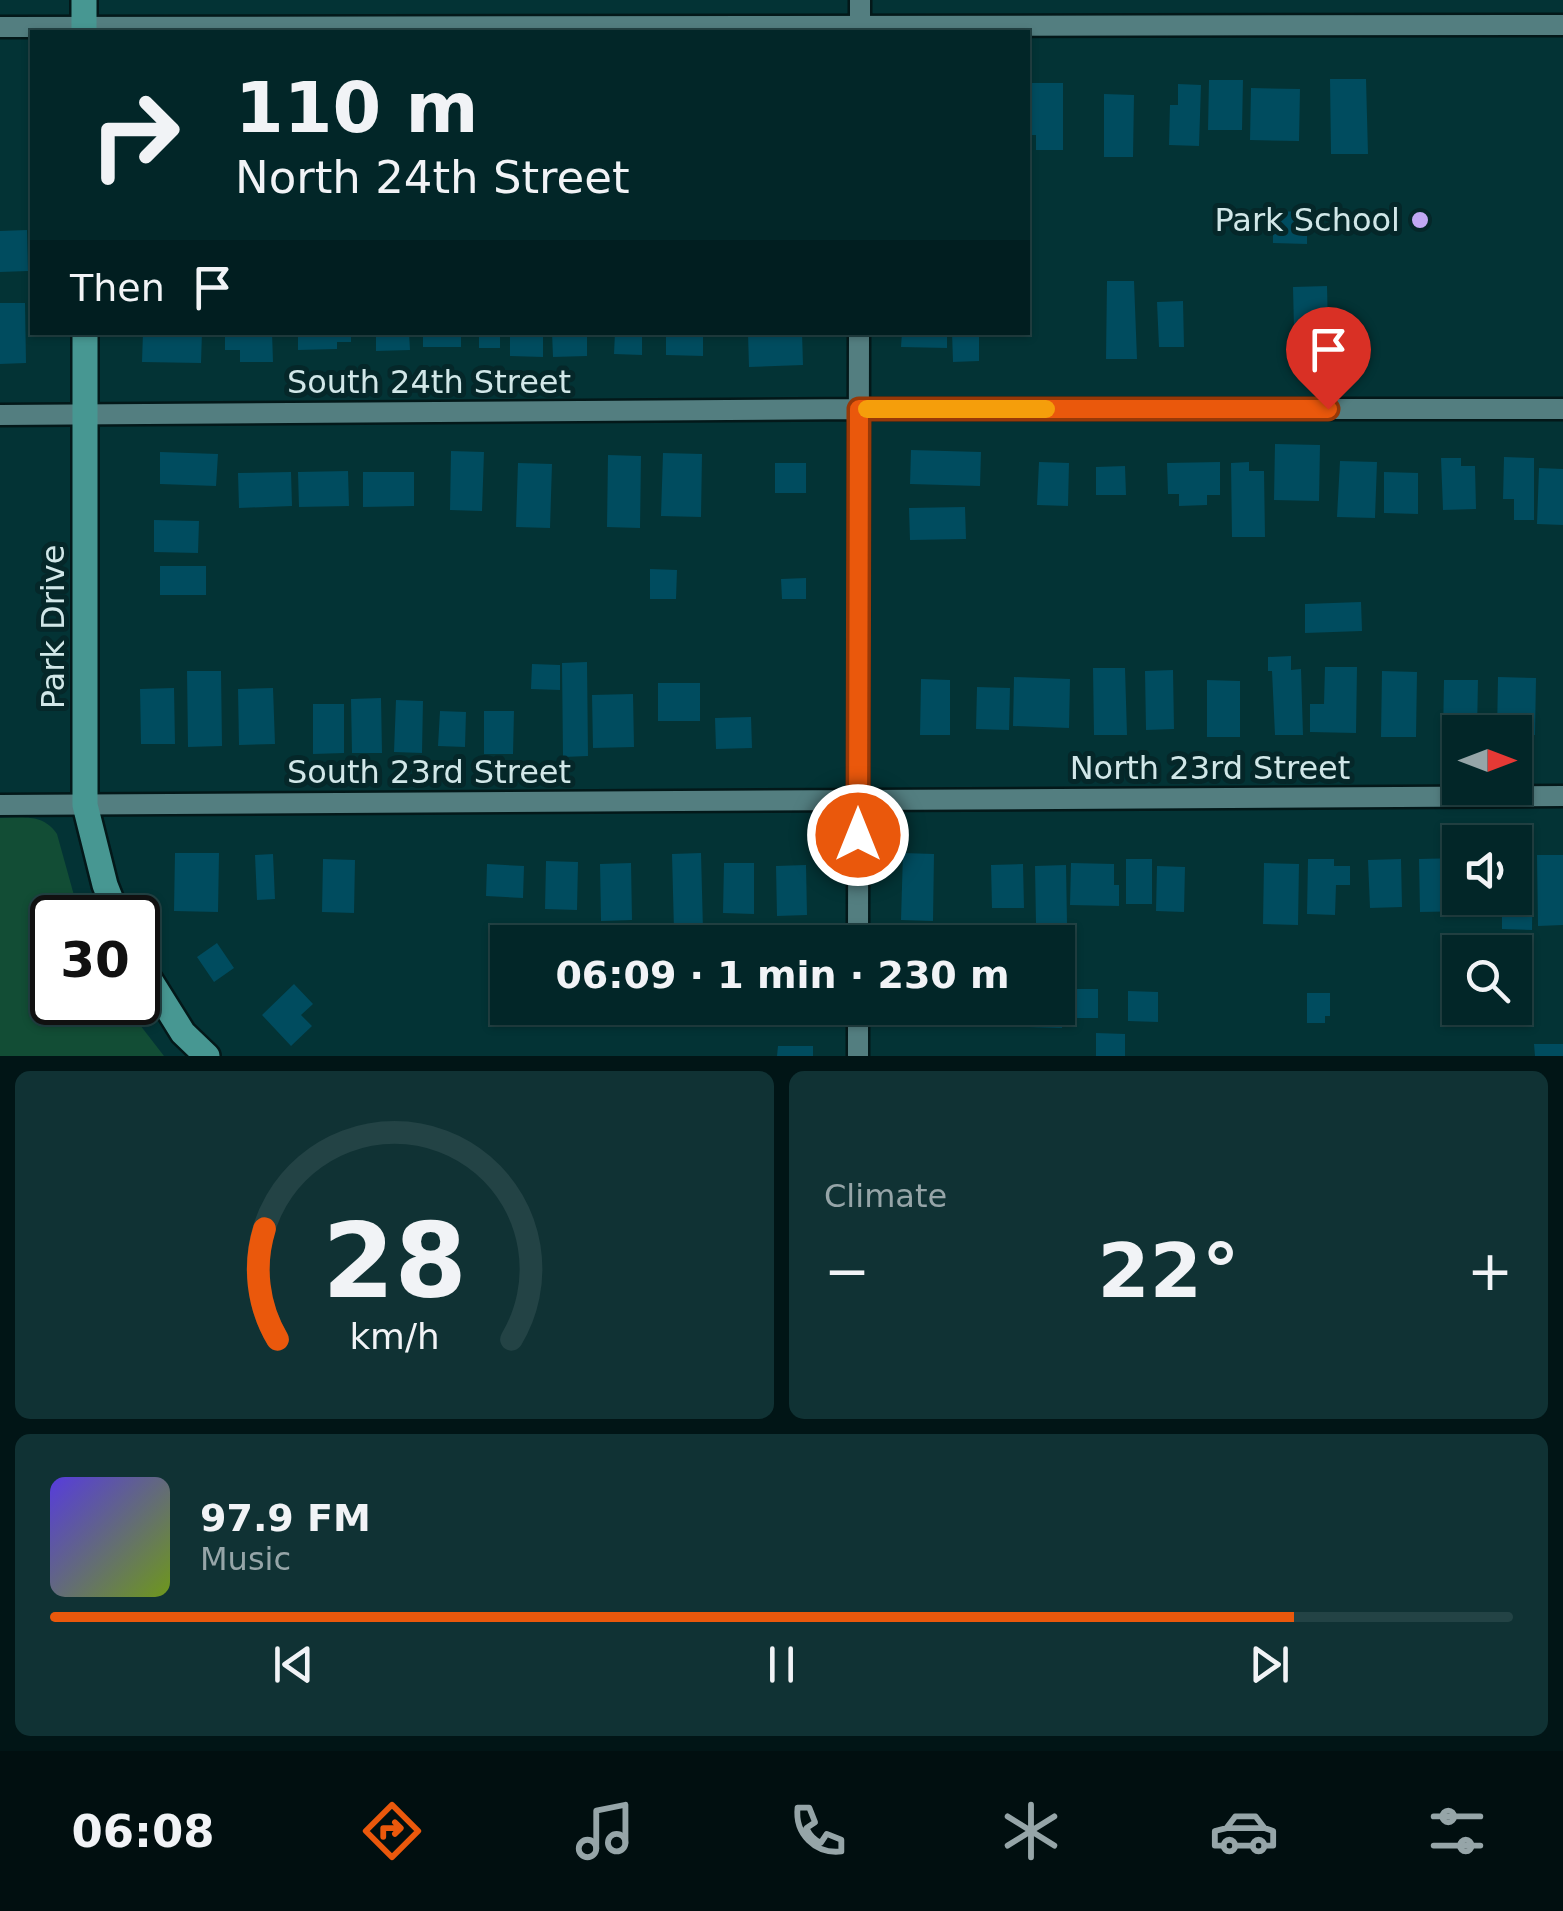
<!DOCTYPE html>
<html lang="en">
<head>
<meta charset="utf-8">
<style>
	body { margin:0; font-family:"DejaVu Sans",sans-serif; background:#103234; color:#f1f3f6; height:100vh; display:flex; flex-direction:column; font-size:38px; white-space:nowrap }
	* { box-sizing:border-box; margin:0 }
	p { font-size:32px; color:#96a5a8 }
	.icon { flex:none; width:55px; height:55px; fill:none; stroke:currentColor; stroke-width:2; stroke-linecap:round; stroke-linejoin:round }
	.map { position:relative; height:1056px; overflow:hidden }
	.details { display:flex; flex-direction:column; gap:15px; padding:15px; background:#011516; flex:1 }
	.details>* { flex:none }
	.top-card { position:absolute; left:30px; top:30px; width:1000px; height:305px; border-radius:0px; box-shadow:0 2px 8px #0004,0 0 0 2px #234345; background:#022628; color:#f1f3f6; overflow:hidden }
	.needle { width:65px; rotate:90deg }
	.controls { position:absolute; left:1442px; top:715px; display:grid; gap:20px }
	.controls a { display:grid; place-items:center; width:90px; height:90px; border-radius:0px; background:#022628; box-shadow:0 2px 8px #0004,0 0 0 2px #234345; font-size:50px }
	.speed { position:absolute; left:30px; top:895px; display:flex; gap:20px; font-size:50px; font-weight:700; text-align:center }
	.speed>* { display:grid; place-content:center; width:130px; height:130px; border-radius:50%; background:#022628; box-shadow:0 2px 8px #0004,0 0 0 2px #234345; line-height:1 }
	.speed .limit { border:5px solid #111; border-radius:15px; background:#fff; color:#111 }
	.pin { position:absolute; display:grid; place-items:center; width:85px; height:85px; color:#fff; margin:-102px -42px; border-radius:50% 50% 50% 0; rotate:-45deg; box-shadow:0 0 10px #0007 }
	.pin .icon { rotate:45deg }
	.me { position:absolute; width:110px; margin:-55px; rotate:0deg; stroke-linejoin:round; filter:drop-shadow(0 0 8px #0008) }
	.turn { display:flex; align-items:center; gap:35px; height:210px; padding:0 40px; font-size:45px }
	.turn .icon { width:130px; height:130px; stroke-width:2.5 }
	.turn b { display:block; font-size:70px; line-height:85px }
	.then { display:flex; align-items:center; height:95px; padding:0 40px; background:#0003; gap:20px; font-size:38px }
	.big { font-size:75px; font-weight:800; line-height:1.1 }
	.details .widget { flex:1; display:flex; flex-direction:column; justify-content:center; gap:15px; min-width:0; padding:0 35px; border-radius:15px; background:#103234 }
	.details .dial { align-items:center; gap:0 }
	.dial svg { height:260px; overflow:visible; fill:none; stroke:#234345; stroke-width:7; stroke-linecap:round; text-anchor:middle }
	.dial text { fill:#f1f3f6; stroke:none }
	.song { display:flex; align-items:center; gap:30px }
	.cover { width:120px; height:120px; border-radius:15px; background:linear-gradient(135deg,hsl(250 70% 55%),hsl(80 70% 35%)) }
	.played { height:10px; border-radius:5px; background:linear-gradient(90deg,#ea580c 85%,#234345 85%) }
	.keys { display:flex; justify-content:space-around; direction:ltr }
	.heat { display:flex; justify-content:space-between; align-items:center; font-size:55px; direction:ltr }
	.details .tiles { flex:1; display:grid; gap:15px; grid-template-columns:1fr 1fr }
	.widget:last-child { grid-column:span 2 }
	.trip { position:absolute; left:490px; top:925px; width:585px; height:100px; border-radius:0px; background:#022628; box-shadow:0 2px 8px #0004,0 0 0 2px #234345; font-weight:800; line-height:100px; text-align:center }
	.tab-bar { display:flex; height:160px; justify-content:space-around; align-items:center; background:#010f10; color:#96a5a8 }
	.tab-bar .icon { width:70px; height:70px }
	.tab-bar .active { color:#ea580c }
	.tab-bar b { font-size:45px; color:#f1f3f6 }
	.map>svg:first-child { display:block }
</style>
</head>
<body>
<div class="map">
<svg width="1563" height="1056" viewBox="0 0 1563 1056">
	<rect width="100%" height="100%" fill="#033335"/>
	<path fill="#124d35" d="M0,818C23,817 44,814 57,834L80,917L52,918V1002L123,1003L164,1056H0Z"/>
	<path fill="#004c5f" d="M1330,79H1366L1368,154H1331Z
		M1209,80H1243L1242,130H1208Z
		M1029,83H1063V150H1036V135H1029Z
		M1178,84L1201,85L1199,146L1169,145L1170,105H1178Z
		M1251,88L1300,89L1299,141L1250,140Z
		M1104,94L1134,95L1133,157H1104Z
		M1273,211L1307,212V244L1273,243Z
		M27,230L28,271L0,272V231Z
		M1107,281H1134L1137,359H1106Z
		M1327,286L1328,328L1294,329L1293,287Z
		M1183,301L1184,347H1159L1157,302Z
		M0,303H25L26,363L0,364Z
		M143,332H202L201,363L142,362Z
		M272,332L273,362H240V350H225V333Z
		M298,332H351V342H337V349L298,350Z
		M376,332H409L410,350L376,351Z
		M423,332H461V347H423Z
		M479,332H500V348H479Z
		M510,332H543V357L510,356Z
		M552,332H587V356L553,357Z
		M615,332H642V355L614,354Z
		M666,332H703V356L666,355Z
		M765,332H802L803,365L749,367L748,333Z
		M902,332H947V348L901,347Z
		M952,332H979V361L953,362Z
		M1275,444L1320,445L1319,501L1274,500Z
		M911,450L981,452L980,486L910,484Z
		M451,451L484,452L482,511L450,510Z
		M160,452L218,454L216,486L160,484Z
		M663,453L702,454L701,517L661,516Z
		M608,455L641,456L640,528L607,527Z
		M1504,457L1534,458V520H1514V499H1503Z
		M1441,458H1461V466H1475L1476,509L1443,510Z
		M1340,461L1377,462L1375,518L1337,517Z
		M1039,462L1069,463L1068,506L1037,505Z
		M1220,462V495H1207V505L1179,506V494H1168L1167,463Z
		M1249,462V471H1264L1265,537H1232L1231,463Z
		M518,463L552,464L550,528L516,527Z
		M775,463H806V493H775Z
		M1125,466L1126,495H1096V467Z
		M1539,468L1563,469V525L1537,524Z
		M348,471L349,506L299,507L298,472Z
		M291,472L292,506L239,508L238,473Z
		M363,472H414V506L363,507Z
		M1384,472L1418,473V514L1384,513Z
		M965,507L966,539L910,540L909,508Z
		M154,520L199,521L198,553L154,552Z
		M160,566H206V595H160Z
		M650,569L677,570L676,599H650Z
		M806,578V599H782L781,579Z
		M1361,602L1362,631L1305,633V604Z
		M1291,656V670L1301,669L1303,735H1275L1272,671H1268V657Z
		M587,662L588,756L563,757L562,663Z
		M532,664L560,665V690L531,689Z
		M1325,667H1357L1356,733L1310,732V704H1324Z
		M1093,668H1125L1127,735H1094Z
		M1173,670L1174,729L1146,730L1145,671Z
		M187,671H221L222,746L188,747Z
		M1382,671L1417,672L1416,737H1381Z
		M1014,677L1070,679L1069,728L1013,726Z
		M1498,677L1536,678L1535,735L1497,732Z
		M921,679L950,680V735H920Z
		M1207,680L1240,681V737H1207Z
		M1444,680H1478L1477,732L1443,735Z
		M658,683H700V721H658Z
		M977,687L1010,688L1009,730L976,729Z
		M174,688L175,744H141L140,689Z
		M273,688L275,744L239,745L238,689Z
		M633,694L634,747L593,748L592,695Z
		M381,698L382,753H352L351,699Z
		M396,700L423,701L422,753L394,752Z
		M313,704H344V753L313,754Z
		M440,711L466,712L465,747L438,746Z
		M484,711H514L513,754H484Z
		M751,717L752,748L716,749L715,718Z
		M175,853H219L218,912L174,911Z
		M701,853L703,930L674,931L672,854Z
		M903,853L934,854L933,921L901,920Z
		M273,854L275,899L257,900L255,855Z
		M1537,855H1563V925L1538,926Z
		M1515,857H1533L1532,930L1502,929V915L1496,914V898H1515Z
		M1460,858V898H1472V911L1420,912L1419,859Z
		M323,859L355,860L354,913L322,912Z
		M1126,859H1152V904H1126Z
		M1308,859H1334V866H1350V885H1336L1335,915L1307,914Z
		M1401,859L1402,907L1370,908L1368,860Z
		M546,861L578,862L577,910L545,909Z
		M631,863L632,920L601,921L600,864Z
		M724,863H754V914L723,913Z
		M1071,863L1114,864V885H1119V906L1070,905Z
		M1264,863L1299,864L1298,925L1263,924Z
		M487,864L524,866L523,898L486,896Z
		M1023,864L1024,908H992L991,865Z
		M806,865L807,915L777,916L776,866Z
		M1066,865L1067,924H1036L1035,866Z
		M1157,866L1185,867L1184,912L1156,911Z
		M217,943L234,968L214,982L197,957Z
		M294,984L313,1004L301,1015L312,1026L291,1046L262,1015Z
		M1058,989H1063L1062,1028L1028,1027V1008H1058Z
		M1068,989H1098V1018H1068Z
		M1128,991L1158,992V1022L1128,1021Z
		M1307,993H1330V1016H1325V1023H1307Z
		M1096,1033L1125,1034V1056H1096Z
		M1534,1044H1563V1056H1535Z
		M778,1046H813V1056H777Z"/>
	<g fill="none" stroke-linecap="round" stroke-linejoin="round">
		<g stroke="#031819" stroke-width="25">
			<path id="minor" d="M0,27L1563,25
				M860,32V0
				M0,415L859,409H1563
				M0,805L1563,796
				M858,942L859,332
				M858,1008V1056"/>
		</g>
		<g stroke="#031819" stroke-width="30">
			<path id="secondary" d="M84,0V32
				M85,332V805L105,885L118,918
				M138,961L183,1033L207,1056"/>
		</g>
		<use href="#minor" stroke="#537e80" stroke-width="20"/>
		<use href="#secondary" stroke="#479792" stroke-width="25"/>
	</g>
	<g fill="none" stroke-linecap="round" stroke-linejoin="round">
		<g stroke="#983908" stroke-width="25">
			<path id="route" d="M858,835L859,409H1328"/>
		</g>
		<use href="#route" stroke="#ea580c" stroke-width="18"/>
		<path stroke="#f59e0b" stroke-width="18" d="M867,409H1046"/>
	</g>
	<circle fill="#c1a8f3" stroke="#052729" stroke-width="4" cx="1420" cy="220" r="10"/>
	<g text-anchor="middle" stroke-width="10" stroke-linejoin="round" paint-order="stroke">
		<g font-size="32" fill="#d1e7e8" stroke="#052729" text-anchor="end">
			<text x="1400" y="231">Park School</text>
		</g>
		<g font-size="32" fill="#d1e7e8" stroke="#052729">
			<text x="429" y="393">South 24th Street</text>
			<text transform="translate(53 627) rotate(-90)" y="11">Park Drive</text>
			<text x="1210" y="779">North 23rd Street</text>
			<text x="429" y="783">South 23rd Street</text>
		</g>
	</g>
</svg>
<div class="controls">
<a><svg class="needle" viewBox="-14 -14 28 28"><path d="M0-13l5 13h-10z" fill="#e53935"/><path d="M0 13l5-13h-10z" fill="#96a5a8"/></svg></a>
<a><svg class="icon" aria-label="sound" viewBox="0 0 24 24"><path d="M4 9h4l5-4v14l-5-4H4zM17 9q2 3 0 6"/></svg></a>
<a><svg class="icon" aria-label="search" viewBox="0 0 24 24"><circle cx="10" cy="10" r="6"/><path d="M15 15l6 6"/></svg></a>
</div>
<div class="speed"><div class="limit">30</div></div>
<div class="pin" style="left:1328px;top:409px;background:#d93025"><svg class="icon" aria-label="arrive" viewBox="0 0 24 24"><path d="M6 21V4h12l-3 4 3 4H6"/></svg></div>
<svg class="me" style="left:858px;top:835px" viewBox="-20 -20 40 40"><circle r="17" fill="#ea580c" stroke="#fff" stroke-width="3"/><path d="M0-11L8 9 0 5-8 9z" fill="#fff"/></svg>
<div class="trip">06:09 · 1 min · 230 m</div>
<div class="top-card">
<div class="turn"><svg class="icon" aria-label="right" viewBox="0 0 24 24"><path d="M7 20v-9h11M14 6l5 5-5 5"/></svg><div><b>110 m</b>North 24th Street</div></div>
<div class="then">Then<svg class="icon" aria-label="arrive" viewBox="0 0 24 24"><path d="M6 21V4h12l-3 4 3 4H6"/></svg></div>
</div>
</div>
<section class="details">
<div class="tiles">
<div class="widget dial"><svg viewBox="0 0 100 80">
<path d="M14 69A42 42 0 1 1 86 69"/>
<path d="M14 69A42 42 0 0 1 10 35" stroke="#ea580c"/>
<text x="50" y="56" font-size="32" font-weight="700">28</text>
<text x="50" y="72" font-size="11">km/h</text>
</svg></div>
<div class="widget"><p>Climate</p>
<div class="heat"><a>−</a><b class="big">22°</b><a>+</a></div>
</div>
<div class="widget">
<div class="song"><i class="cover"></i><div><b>97.9 FM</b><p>Music</p></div></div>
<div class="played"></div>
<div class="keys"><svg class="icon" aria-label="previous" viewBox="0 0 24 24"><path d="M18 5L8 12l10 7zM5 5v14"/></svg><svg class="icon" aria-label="pause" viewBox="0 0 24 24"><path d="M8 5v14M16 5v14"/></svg><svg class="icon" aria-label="next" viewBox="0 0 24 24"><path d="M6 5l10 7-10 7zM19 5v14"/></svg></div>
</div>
</div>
</section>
<nav class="tab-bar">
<b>06:08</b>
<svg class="icon active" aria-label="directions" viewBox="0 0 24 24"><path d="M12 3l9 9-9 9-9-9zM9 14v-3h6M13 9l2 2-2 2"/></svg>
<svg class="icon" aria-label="music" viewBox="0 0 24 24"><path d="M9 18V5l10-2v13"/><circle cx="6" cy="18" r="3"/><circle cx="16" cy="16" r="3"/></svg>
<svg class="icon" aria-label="phone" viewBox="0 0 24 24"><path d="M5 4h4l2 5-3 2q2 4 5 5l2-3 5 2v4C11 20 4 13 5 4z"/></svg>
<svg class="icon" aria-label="climate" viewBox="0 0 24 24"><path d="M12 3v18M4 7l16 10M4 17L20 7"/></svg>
<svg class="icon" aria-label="car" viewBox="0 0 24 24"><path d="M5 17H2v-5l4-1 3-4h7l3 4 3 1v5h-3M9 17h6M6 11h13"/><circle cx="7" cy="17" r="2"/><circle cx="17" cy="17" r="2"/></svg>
<svg class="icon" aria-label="filters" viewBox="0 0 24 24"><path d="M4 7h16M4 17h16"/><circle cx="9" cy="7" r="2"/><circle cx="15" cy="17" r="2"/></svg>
</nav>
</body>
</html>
